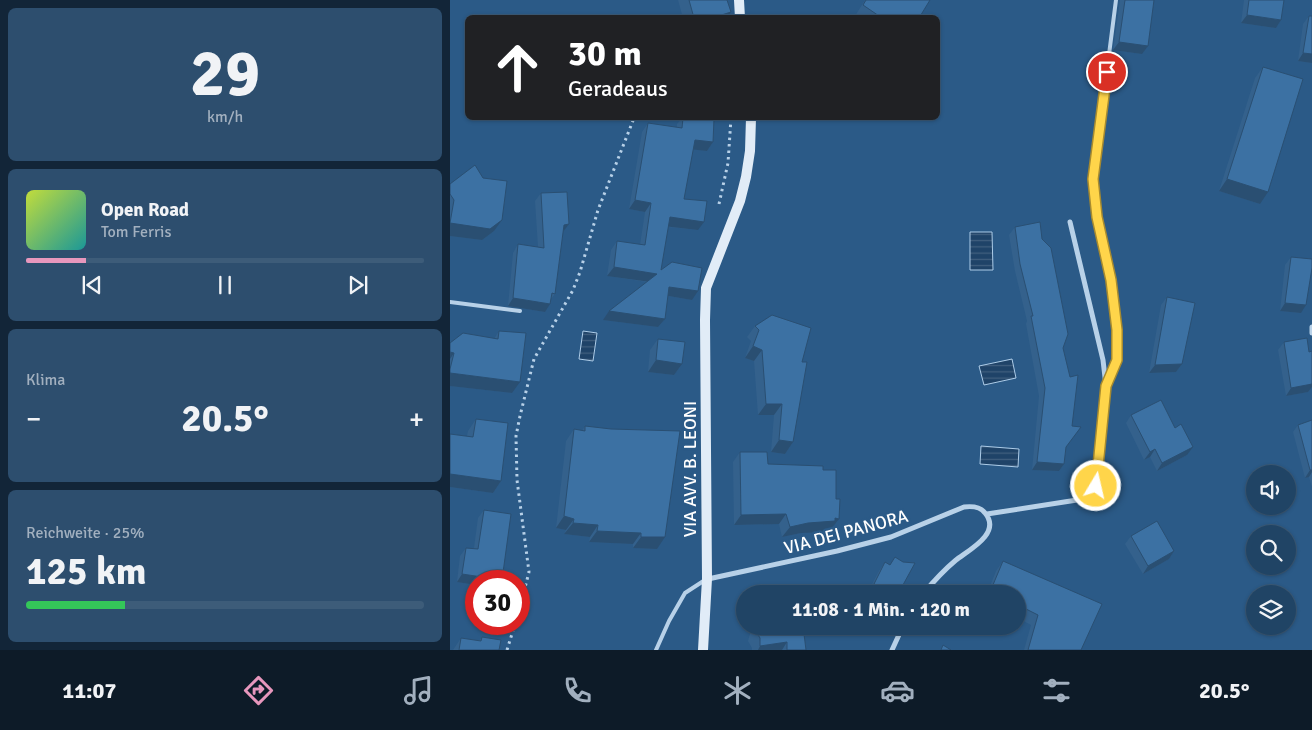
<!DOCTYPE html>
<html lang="de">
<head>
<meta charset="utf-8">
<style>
	body { margin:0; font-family:Signika,sans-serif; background:#2d4e6e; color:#f1f3f6; height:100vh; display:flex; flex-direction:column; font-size:19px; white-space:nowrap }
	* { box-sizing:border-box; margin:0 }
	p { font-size:16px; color:#a2b0bf }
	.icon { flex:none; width:28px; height:28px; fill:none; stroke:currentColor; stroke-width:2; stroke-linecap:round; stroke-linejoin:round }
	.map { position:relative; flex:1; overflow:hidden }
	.details { display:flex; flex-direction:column; gap:8px; padding:8px; background:#122538; width:450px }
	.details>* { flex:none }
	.guide { position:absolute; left:15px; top:15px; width:475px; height:105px; border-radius:8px; box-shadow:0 1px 4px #0004,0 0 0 1px #3d5c79; background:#202124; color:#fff; overflow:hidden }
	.buttons { position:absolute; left:796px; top:465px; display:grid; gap:10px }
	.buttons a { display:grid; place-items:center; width:50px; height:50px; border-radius:50%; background:#204465; box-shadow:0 1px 4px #0004,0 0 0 1px #3d5c79; font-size:25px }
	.speed { position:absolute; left:15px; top:570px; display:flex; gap:10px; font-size:25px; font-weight:700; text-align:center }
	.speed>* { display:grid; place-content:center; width:65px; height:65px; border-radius:50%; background:#204465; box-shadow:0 1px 4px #0004,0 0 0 1px #3d5c79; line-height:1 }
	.speed .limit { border:8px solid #d22; background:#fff; color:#111 }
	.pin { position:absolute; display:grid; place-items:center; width:42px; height:42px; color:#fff; margin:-21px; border:2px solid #fff; border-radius:50%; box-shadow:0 1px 5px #0007 }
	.me { position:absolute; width:55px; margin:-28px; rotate:9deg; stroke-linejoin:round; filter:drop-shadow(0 0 4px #0008) }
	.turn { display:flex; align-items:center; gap:18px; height:105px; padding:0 20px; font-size:22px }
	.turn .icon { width:65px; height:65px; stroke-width:2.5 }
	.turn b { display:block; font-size:35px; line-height:42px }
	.big { font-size:38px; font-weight:700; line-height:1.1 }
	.details .tile { flex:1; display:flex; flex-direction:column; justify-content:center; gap:8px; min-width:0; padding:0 18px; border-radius:8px; background:#2d4e6e }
	.details .dial { align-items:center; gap:0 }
	.dial b { font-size:65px; line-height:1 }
	.song { display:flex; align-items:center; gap:15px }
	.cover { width:60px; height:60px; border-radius:8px; background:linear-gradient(135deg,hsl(70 70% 55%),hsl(180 70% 35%)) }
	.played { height:5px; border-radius:2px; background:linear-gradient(90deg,#e797bd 15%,#3d5c79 15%) }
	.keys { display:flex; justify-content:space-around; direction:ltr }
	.heat { display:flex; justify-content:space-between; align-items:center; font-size:28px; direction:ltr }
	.charge { height:8px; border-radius:4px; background:linear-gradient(90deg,#34c759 25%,#3d5c79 0) }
	.trip { position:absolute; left:286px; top:585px; width:290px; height:50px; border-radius:25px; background:#204465; box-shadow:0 1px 4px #0004,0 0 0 1px #3d5c79; font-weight:700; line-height:50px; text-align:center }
	.dock { display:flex; height:80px; justify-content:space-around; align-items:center; background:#0d1b28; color:#a2b0bf }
	.dock .icon { width:35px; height:35px }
	.dock .on { color:#e797bd }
	.dock b { font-size:22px; color:#f1f3f6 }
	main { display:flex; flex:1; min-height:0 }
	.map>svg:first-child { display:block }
</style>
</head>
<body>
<main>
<section class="details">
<div class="tile dial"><b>29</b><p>km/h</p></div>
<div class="tile">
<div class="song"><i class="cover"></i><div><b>Open Road</b><p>Tom Ferris</p></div></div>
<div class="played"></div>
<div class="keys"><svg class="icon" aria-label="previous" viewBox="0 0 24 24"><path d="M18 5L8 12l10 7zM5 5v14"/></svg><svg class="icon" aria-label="pause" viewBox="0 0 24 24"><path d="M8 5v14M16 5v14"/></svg><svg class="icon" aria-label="next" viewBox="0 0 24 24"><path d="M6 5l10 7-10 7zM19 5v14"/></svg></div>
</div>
<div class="tile"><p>Klima</p>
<div class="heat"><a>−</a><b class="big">20.5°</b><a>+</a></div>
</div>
<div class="tile"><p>Reichweite · 25%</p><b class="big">125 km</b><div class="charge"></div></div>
</section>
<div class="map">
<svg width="862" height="650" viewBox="0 0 862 650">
	<defs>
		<pattern id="water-rules" width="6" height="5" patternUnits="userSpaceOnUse" patternTransform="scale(1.25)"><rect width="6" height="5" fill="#1f4368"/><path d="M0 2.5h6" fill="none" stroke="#415f7f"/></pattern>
	</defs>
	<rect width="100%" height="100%" fill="#2b5a87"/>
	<path fill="url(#water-rules)" stroke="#adcce8" d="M520,232H542L543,270H520Z
		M133,331L147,333L143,361L129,359Z
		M562,359L566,378L534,385L529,366Z
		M531,446L569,449L568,467L530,464Z"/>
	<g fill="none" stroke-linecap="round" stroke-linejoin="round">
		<path stroke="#b8d1e8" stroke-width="3" stroke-dasharray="2.5 4" stroke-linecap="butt" d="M269,204L278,163L281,118
			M69,611L79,572L67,480L66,436L70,416L84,359L123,290L130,272L148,210L184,118
			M57,650L65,624"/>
		<path stroke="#b8d1e8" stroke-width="4" d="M0,302L70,311
			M656,386L667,360V330L661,280L647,217L643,179L666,0
			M206,650L219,621L235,593L255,580"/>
		<path stroke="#b8d1e8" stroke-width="5" d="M862,327V333
			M537,514L627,500C638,495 644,490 648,478L656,386L653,360L620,222
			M258,579L387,551L441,537L514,507C522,506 530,506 535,513C552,533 519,550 506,560C494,570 483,582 473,594
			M442,650L453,626"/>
		<path stroke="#e1ecf7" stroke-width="10" d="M289,0L290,18
			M253,650L257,579L255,320L256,288L290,201L296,177L300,151L301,118"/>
	</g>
	<path fill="#34618c" d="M228,0H277V18H233Z
		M415,0H480L469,18H407L405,16Z
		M670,0H704L692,54L663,50Z
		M794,0H834L831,20L826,28L791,23Z
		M859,16L862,63L848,61L853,24Z
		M813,67L810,204L769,191L805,78Z
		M232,118H251L263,142L257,151L243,149L234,199L248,230L218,227L211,270L242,300L218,296L215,319L208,327L153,320L197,282L157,276L161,250L167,241L190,245L195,212L179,209L192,132L198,123L227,128V124Z
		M0,184L44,231L32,240L0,236Z
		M91,193L113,232L105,294L101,299L95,312L58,306L63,253L68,244L88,247L85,201Z
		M565,227L592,239L613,348L616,447L614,464L609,471L582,470L589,396L576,324L577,321L565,271L559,235Z
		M841,257L851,313L830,311L835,265Z
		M717,297L732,364L726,372L699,373L711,305Z
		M305,326L352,362L343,442L335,454L321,452L324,415H308L304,361L295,358L301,341L297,337Z
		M49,331L62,393L0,386V343L44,339Z
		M208,339L232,364L224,375L198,372L200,350Z
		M834,342L859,352L862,351V387L858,392L836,396L828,350Z
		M681,415L737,455L707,471L700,457L694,460L676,423Z
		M26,419L51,481L43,493L0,487V434L17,436L18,431Z
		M862,420V487L859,477L855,478L843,432L848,425Z
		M135,426L207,549L183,548V544L139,542L140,537L114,534L116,530L106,528L116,441L124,429L132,431Z
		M290,452L318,464L373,470L381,529H380L378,532L351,533L332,537L329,524L284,525L283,462Z
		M34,510L26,585L7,582L10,556L16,548H24L28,518Z
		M681,536L724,551L719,559L693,574L675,544Z
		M553,561L631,650H574L581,625L568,618V594H537L546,571Z
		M435,562L448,594H423L418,592L429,571Z
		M301,626H353L356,650H302V648L298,641L302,627Z
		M32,637L49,650H3L11,638L29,641Z"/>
	<path fill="#2a4f72" d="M281,12L277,18H262Z
		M797,15L831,20L826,28L791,23Z
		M669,42L698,46L692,54L663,50Z
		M853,53L862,54V63L848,61Z
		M245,140L263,142L257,151L239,149Z
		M777,179L818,192L810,204L769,191Z
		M185,200L201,203L195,212L179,209Z
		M220,217L254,222L248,230L213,226Z
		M52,220L44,231L32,240L0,236V223Z
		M119,224L113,232L114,225Z
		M164,267L207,274L201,282L157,276Z
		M219,287L248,291L242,300L213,295Z
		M63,298L100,304L95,312L58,306Z
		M835,303L856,305L851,313L830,311Z
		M159,311L215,319L208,327L153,320Z
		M303,346L312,350L304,361L295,358Z
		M0,352L4,353L0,359Z
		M206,360L232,364L224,375L198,372Z
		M732,364L726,372L699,373L705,365Z
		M0,373L70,382L62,393L0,386Z
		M862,384V387L858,392L836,396L841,388Z
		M316,404H332L324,415H308Z
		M329,440L343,442L335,454L321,452Z
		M743,447L737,455L707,471L712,463Z
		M705,449L700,457L694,460L700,452Z
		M587,462L614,464L609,471L582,470Z
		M860,470H862V472L859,477L855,478Z
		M0,474L51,481L43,493L0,487Z
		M336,514L329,524L284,525L291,515Z
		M114,516L124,519L116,530L106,528Z
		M385,518L389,519L381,529H380L378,532L351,533L332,537L340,527L358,523Z
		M123,523L148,525L140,537L114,534Z
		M147,531L191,533L183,544L139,542Z
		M191,537H215L207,549L183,548Z
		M724,551L719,559L693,574L698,566Z
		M12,574L52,580L51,581H26V585L7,582Z
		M424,584L447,594H423L418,592Z
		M337,642L332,650H308L310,646Z"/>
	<path fill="#3c71a3" stroke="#2a4f72" d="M239,0H277L281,12L262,18H244Z
		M416,0H480L469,18H432L413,5Z
		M675,0H704L698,46L669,42Z
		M799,0H834L831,20L797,15Z
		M859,16H862V54L853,53Z
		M813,67L853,79L818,192L777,179Z
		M233,118H251L264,119L263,142L245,140L234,199L257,201L254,222L220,217L211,270L222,262L252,268L248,291L219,287L215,319L159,311L207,274L164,267L167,241L195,245L201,203L185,200L198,123L232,128Z
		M25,165L33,178L57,181L52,220L40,229L0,223L4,200L0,194V184Z
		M117,192L119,224L114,225L105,294L102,293L100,304L63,298L68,244L94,248L91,193Z
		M590,222L592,239L601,248L618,334L613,348L620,377L628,375L622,426L631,427L616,447L614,464L587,462L595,388L581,316H583L570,264L565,227Z
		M841,257L862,259V268L856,305L835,303Z
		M717,297L745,303L732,364L705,365Z
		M322,315L361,328L352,362H357L343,442L329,440L332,404H316L312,350L303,346L309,330L305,326Z
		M49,331L76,333L70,382L0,373V369L4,353L0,352V343L13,333L48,339Z
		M857,338L859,352L862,351V384L841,388L834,342Z
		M208,339L235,342L232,364L206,360Z
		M711,400L725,428L731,424L743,447L712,463L705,449L700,452L681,415Z
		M26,419L58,423L51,481L0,474V434L23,437Z
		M862,420V470H860L848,425Z
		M135,426L161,429L230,431L215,537H191V533L147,531L148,525L123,523L124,519L114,516L124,429L135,431Z
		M290,452H317L318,464L373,466V470H386V499H390L389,519L385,518V521L358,523L340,527L336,514L291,515Z
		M34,510L61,514L52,580L12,574L16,548L28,549Z
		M707,521L724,551L698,566L681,536Z
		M445,557L453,562L465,563L448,594L424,584L435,562L440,565Z
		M553,561L652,604L631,650H578L588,615L568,605V594H545L540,592Z
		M306,626H353L356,650H337V642L310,646V638L305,630Z
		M32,637L51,640L49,650H9L11,638L31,641Z
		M493,645L501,650H491Z"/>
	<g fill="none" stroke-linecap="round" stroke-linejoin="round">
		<g stroke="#a68a30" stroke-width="12">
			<path id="route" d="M646,486L656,386L667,360V330L661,280L647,217L643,179L657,72"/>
		</g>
		<use href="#route" stroke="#ffd54a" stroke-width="9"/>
	</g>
	<g text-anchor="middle" stroke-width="5" stroke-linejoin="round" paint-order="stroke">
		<g font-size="18" fill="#fff" stroke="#2b5a87">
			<text transform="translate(240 469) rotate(-90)" y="6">VIA AVV. B. LEONI</text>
			<text transform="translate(396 532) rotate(-15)" y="6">VIA DEI PANORA</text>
		</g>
	</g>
</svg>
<div class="buttons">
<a><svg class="icon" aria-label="sound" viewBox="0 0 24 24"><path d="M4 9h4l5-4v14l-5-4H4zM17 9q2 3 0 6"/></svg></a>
<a><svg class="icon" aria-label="search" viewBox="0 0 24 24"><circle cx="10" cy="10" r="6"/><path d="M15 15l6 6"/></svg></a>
<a><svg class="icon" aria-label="layers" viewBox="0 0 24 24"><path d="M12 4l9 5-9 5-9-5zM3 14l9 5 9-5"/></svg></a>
</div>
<div class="speed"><div class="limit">30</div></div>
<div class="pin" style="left:657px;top:72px;background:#d93025"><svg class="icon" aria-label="arrive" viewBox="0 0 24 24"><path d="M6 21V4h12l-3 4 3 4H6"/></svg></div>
<svg class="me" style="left:646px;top:486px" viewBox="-20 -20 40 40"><circle r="17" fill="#ffd54a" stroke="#fff" stroke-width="3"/><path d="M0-11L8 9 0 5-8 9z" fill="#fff"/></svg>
<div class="trip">11:08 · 1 Min. · 120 m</div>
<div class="guide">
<div class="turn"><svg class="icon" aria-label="ahead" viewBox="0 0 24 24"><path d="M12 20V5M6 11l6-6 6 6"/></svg><div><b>30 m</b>Geradeaus</div></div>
</div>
</div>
</main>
<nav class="dock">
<b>11:07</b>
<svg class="icon on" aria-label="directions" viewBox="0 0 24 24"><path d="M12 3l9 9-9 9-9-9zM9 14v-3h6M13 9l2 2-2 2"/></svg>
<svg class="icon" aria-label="music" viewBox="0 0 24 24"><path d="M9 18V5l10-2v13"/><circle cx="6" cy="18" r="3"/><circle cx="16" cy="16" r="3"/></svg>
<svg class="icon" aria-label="phone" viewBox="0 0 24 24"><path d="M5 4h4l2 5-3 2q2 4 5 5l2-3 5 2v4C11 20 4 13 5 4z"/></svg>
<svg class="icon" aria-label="climate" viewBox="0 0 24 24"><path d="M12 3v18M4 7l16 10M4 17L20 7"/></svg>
<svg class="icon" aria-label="car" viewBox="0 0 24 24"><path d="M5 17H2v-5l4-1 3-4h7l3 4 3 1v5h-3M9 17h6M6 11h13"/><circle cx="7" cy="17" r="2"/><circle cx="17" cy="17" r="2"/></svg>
<svg class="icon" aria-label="filters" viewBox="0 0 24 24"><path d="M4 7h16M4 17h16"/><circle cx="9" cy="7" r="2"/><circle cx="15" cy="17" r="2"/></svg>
<b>20.5°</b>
</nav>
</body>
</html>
